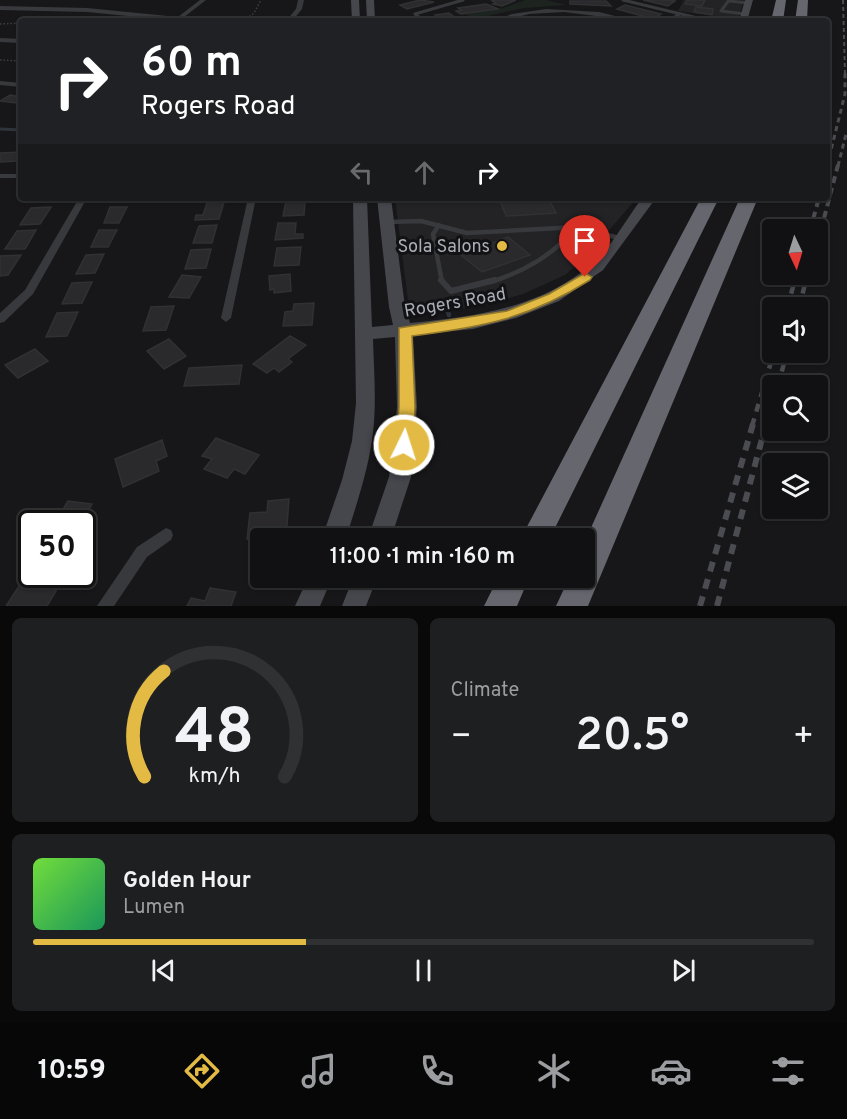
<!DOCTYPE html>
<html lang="en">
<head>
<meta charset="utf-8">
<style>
	body { margin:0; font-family:Overpass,sans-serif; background:#1e1f21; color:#f1f3f6; height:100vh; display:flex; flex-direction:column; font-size:22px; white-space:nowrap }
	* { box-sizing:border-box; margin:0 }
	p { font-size:20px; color:#9c9da0 }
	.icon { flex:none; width:33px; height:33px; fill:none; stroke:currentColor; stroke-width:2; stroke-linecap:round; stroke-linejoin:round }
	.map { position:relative; height:606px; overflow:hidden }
	.details { display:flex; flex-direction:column; gap:12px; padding:12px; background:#09090a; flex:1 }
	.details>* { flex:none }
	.banner { position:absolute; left:18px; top:18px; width:812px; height:183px; border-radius:6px; box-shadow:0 2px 4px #0004,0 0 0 2px #303133; background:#202124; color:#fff; overflow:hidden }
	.needle { width:39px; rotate:176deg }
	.controls { position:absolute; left:762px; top:219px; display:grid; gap:12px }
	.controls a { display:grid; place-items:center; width:66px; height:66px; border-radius:6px; background:#111113; box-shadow:0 2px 4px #0004,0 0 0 2px #303133; font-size:30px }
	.speed { position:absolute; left:18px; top:510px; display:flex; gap:12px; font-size:30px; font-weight:700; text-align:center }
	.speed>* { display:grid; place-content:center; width:78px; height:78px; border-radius:50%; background:#111113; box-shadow:0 2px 4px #0004,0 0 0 2px #303133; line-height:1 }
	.speed .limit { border:3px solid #111; border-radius:9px; background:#fff; color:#111 }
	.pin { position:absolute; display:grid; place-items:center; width:51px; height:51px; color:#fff; margin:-62px -26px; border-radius:50% 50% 50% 0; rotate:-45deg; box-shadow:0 0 6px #0007 }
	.pin .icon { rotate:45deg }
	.me { position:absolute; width:66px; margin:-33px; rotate:4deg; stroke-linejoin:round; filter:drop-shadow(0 0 4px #0008) }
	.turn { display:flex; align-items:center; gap:21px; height:126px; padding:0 24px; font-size:27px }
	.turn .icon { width:78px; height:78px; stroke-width:2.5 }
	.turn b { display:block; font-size:42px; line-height:51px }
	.lanes { display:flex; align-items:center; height:57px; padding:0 24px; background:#0003; justify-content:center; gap:30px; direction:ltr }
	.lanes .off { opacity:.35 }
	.big { font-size:45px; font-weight:600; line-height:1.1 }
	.details .tile { flex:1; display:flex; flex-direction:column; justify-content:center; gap:9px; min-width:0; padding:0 21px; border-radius:9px; background:#1e1f21 }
	.details .dial { align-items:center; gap:0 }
	.dial svg { height:156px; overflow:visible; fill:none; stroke:#303133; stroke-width:7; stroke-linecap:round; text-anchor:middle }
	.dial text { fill:#f1f3f6; stroke:none }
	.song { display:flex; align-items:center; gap:18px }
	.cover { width:72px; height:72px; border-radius:9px; background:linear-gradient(135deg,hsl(100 70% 55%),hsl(150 70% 35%)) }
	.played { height:6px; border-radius:3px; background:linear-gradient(90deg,#e3bb44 35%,#303133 35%) }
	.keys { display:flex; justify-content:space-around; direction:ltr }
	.heat { display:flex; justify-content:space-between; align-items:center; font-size:33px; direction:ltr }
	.details .tiles { flex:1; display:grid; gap:12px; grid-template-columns:1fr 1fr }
	.tile:last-child { grid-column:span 2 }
	.trip { position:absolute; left:250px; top:528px; width:345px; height:60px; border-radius:6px; background:#111113; box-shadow:0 2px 4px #0004,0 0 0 2px #303133; font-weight:600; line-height:60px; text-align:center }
	.tab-bar { display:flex; height:96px; justify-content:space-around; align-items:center; background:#070708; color:#9c9da0 }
	.tab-bar .icon { width:42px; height:42px }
	.tab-bar .current { color:#e3bb44 }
	.tab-bar b { font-size:27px; color:#f1f3f6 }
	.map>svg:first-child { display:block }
</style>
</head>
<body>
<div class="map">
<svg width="847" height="606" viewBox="0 0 847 606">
	<rect width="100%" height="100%" fill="#171719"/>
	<path fill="#232325" d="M684,0H744L738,19L678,11Z
		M395,198H637L585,258L565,275L523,294L485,305L430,313L412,305L408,300Z"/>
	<path fill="#1d231f" d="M525,0H546L566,5L524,8L474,19L465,14L503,8Z"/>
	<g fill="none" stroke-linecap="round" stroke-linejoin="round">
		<path stroke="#2e343b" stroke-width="3" d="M0,129L21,130"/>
		<path stroke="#2e343b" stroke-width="4.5" d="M449,315L446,305L454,303"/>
	</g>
	<path fill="#2a2a2c" stroke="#313134" stroke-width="1.5" d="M420,0L434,2L407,9L400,5Z
		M495,0H516L502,6L493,4L496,3L492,1Z
		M643,0H669L675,1L668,6Z
		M687,0H705L702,6L685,4Z
		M570,1H606L611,6L570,4Z
		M486,4L498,9L461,14L456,11L461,10L458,8Z
		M625,5L661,14L653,19L617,9Z
		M696,7L713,9L712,15L694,12Z
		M449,13L460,21H441L435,15Z
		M10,95L21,97V101L17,103L0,101Z
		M21,152L17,161L0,162V153Z
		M499,198H548L556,213L506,216Z
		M305,200L304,215L283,216L286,201Z
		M224,202L219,219L195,220L196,215H203L207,203Z
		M51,207L40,224L20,225L31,208Z
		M110,207H127L119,223H104Z
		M278,223H296L295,234H303V238L275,240Z
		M217,225L212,243H193L199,226Z
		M36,230L25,249H5L17,231Z
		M99,230H117L108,247H91Z
		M508,237L530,255L482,272L461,255Z
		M301,247L299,265L274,266L277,248Z
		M211,249L206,268L185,269L191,250Z
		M104,254L95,273L76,274L86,255Z
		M21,255L8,275L0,276V256Z
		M290,274L291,291L274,293V289L270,290L269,276Z
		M182,275L201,277L189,298L169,297Z
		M92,282L82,303L62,304L72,283Z
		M314,303L312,325L283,326L285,312L293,311L294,304Z
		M174,306L166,330L143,331L151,307Z
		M78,312L67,336L46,337L57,313Z
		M290,336L306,345L288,359L292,362L279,372L274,368L267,373L253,364Z
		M169,339L186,356L164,369L147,351Z
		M35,349L48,361L18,378L5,365Z
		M242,365L239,384L184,386L189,368Z
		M216,438L259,455L245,474L234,469L227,478L204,469L212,459L202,456Z
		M162,440L167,456L156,461L159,471L123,487L115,459Z
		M289,499L286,538H261V552H258L259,538L247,539L250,513L267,512L268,501Z
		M68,501L92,504L85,517L96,518L82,543V524H54Z
		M27,574L62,581L47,606H6Z
		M210,588L236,592L231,606H187L191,598L205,601Z"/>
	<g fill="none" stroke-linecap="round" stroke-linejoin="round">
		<path stroke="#3e3f44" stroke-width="1.5" stroke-dasharray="1.5 2" stroke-linecap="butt" d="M244,21L254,13L261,0
			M0,24L21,23
			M0,60L21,61"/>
		<path stroke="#38393d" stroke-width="3" d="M623,0L710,21
			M729,0L721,11L745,14
			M729,1L748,3
			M424,21L415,14L463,0
			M667,21L680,14"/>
		<path stroke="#38393d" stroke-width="4.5" d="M388,222L421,221L467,233L577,227L619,238
			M439,225L433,234L442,282
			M491,282C525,271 553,255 577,227"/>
		<path stroke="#38393d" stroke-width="6" d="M441,280L451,291L495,280"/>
		<path fill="#38393d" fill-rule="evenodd" d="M200,0H206L179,21L87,12L0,10V6L87,8L178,17Z
			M298,0H304L302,9L292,21H286L296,9Z
			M546,9L599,12L635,21L564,12L529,14L502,21H493L512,14Z
			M0,38L21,39V43L0,42Z
			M0,81L21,83V87L0,85Z
			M0,174H21V178H0Z
			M79,198H87L33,294L4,322L0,323V313L25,290Z
			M248,198H256L231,318L226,322L221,318Z
			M166,528L171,530L173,535L171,540L147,557L114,606H97L137,547Z"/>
		<path fill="#46474d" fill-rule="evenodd" d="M351,0H359L360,21H352Z
			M366,0H374L375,21H367Z
			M745,0H753L747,21H739Z
			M353,198H367L372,327L393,325L389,307L377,198H391L405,307L410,323C475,317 540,308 592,264C610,249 627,218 642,198H656L603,270L559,301L516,318L473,329L413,335L417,407L411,477L391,538H368L389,477L397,407L395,337L373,339C374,373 377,407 372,440C367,474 356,506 346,538H322L342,480L352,441L356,403Z
			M308,578H332L320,606H295Z
			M353,578H377L366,606H342Z"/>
		<path fill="#65666e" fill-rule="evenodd" d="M776,0H786L783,21H771Z
			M798,0H808L807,21H795Z
			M701,198H719L550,538H521Z
			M740,198H758L588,606H556L569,578H585V541Z
			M498,578H529L517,606H484Z"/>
		<path stroke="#4b4c52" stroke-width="2" stroke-dasharray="4 3" stroke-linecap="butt" d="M843,0L845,74"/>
		<path stroke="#4b4c52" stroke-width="3" stroke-dasharray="5 4" stroke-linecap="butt" d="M827,166L845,94V73
			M838,166L846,134"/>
		<path stroke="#4b4c52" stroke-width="4" stroke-dasharray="7 5" stroke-linecap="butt" d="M826,172L828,165
			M810,230L819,198
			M818,241L838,165
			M795,282L797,274
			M806,282L808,274"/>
		<path stroke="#4b4c52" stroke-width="4.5" stroke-dasharray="8 7" stroke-linecap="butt" d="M787,308L795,280
			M799,308L806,280
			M778,386L787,352
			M752,426L774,352
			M766,426L772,404"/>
		<path stroke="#4b4c52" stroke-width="6" stroke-dasharray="10 8" stroke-linecap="butt" d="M700,606L753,424
			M717,606L766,424"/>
	</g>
	<path fill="#e3bb44" stroke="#947a2c" stroke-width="1.5" d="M585,273L592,277L590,280C528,319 482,327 412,336L415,407L413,445L410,450H398L396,445L399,407V328L507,311L549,294Z"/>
	<circle fill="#e3bb44" stroke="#121214" stroke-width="2" cx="502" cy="246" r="6"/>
	<g text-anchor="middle" stroke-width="6" stroke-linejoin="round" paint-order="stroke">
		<g font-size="18" fill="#aaadb7" stroke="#121214" text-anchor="end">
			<text x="490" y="252">Sola Salons</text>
		</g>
		<g font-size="18" fill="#aaadb7" stroke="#121214">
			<text transform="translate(455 302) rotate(-10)" y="6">Rogers Road</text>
		</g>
	</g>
</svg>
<div class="controls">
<a><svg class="needle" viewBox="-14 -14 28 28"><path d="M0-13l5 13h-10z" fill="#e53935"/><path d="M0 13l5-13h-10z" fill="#9c9da0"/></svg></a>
<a><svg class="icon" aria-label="sound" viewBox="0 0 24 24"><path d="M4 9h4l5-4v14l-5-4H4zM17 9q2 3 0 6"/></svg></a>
<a><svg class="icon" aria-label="search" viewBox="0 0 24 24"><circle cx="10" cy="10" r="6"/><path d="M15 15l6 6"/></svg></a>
<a><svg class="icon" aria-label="layers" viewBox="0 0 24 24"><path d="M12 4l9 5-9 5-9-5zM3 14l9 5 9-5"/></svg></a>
</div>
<div class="speed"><div class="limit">50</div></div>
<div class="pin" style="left:585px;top:277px;background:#d93025"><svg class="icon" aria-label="arrive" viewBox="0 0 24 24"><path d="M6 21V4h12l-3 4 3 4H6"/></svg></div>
<svg class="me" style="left:404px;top:445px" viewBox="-20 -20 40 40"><circle r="17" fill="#e3bb44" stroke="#fff" stroke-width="3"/><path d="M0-11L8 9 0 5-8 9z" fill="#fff"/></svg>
<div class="trip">11:00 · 1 min · 160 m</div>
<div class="banner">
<div class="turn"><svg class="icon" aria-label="right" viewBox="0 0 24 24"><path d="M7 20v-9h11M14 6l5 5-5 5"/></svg><div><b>60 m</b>Rogers Road</div></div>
<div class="lanes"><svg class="icon off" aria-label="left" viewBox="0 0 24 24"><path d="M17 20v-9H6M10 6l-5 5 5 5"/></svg><svg class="icon off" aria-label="ahead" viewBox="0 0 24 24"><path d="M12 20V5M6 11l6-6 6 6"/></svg><svg class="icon" aria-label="right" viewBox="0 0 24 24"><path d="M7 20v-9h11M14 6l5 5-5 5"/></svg></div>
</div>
</div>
<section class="details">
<div class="tiles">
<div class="tile dial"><svg viewBox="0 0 100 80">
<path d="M14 69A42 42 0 1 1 86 69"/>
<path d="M14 69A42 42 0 0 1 24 15" stroke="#e3bb44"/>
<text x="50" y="56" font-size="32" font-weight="700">48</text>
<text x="50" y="72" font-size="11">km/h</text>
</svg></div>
<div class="tile"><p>Climate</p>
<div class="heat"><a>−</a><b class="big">20.5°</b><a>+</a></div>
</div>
<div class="tile">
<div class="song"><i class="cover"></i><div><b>Golden Hour</b><p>Lumen</p></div></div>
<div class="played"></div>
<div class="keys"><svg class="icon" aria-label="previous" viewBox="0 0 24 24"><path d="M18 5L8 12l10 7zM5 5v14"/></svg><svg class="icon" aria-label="pause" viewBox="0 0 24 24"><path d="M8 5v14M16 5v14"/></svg><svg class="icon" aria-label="next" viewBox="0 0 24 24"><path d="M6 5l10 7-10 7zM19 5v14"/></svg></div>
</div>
</div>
</section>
<nav class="tab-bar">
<b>10:59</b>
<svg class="icon current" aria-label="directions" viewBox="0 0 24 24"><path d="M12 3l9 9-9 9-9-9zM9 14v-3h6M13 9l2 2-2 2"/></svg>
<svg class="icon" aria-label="music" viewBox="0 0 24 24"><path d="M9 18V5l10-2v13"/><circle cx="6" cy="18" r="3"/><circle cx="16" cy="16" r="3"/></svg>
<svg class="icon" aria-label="phone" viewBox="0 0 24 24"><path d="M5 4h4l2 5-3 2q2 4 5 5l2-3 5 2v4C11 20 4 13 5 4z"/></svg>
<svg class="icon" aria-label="climate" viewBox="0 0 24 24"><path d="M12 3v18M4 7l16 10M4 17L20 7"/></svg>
<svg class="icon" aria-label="car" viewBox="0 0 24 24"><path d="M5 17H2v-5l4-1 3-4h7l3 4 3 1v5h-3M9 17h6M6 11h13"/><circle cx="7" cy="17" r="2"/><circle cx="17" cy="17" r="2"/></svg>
<svg class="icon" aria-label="filters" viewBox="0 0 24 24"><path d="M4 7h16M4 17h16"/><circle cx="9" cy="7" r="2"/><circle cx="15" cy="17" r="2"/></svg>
</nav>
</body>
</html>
